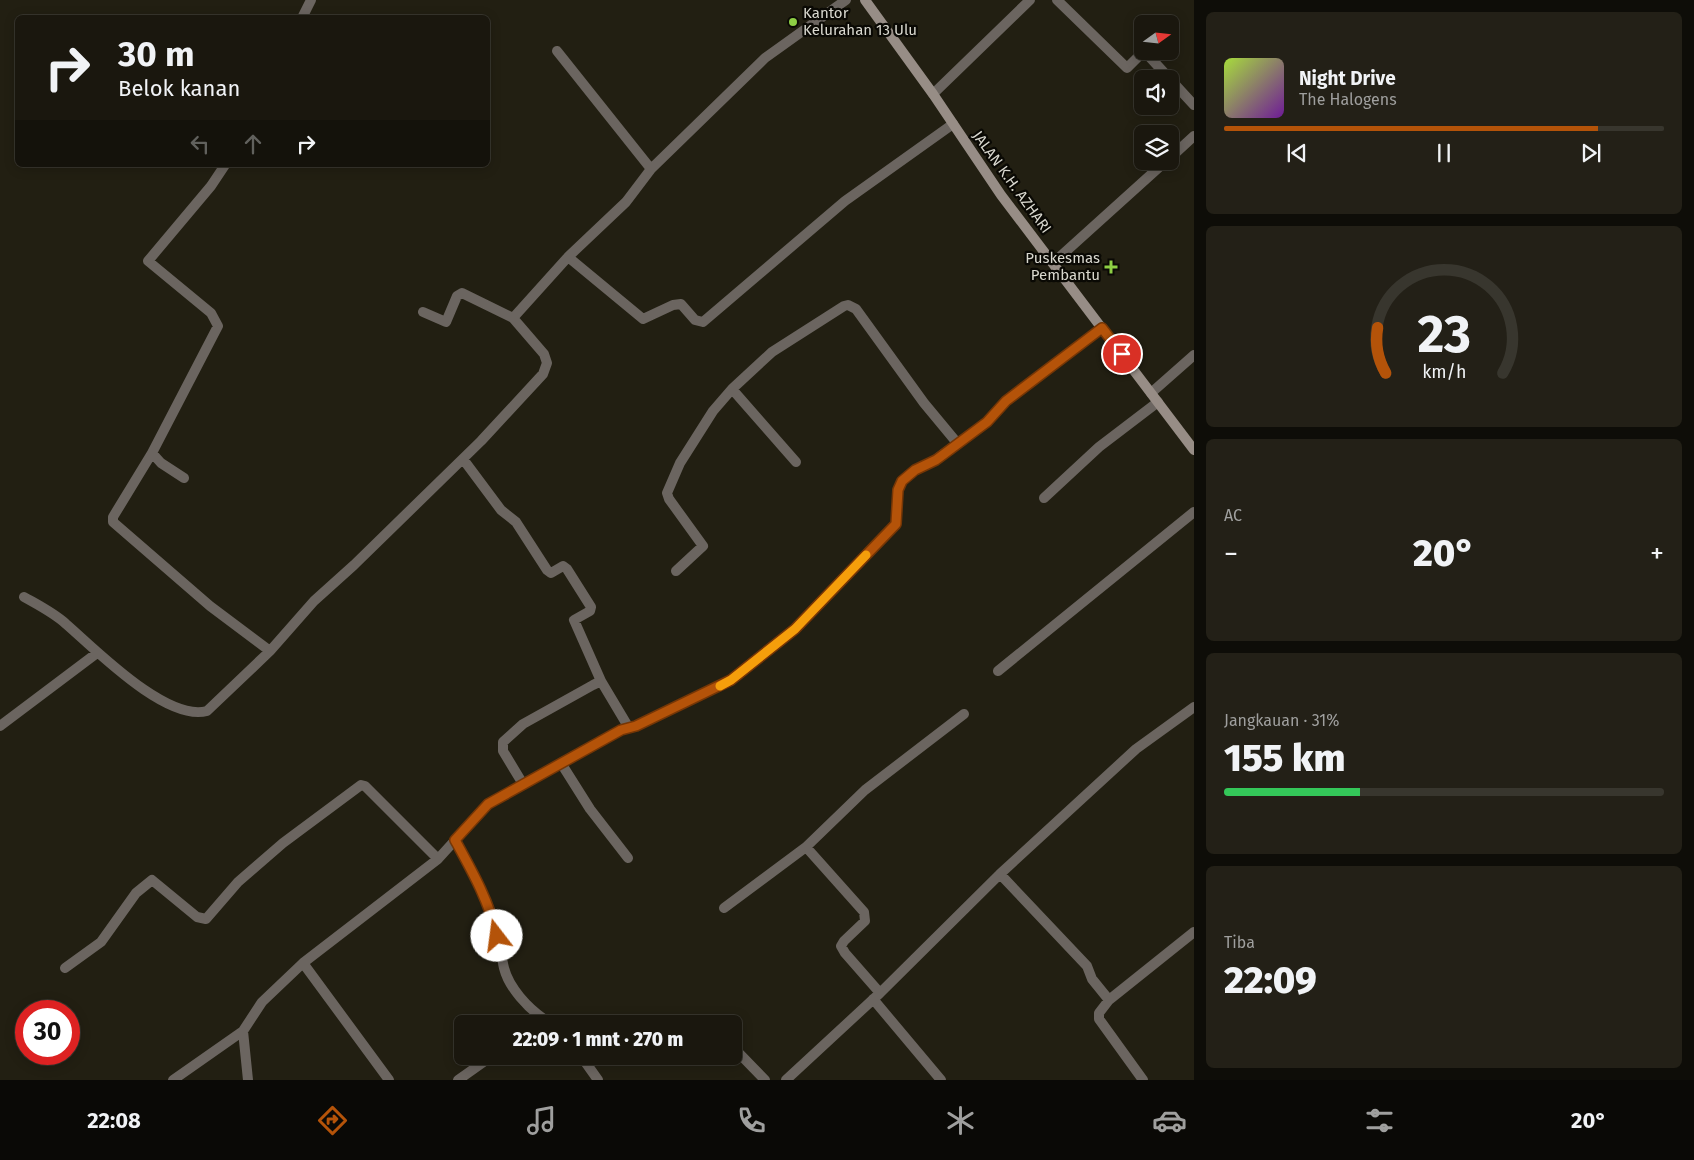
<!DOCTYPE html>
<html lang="id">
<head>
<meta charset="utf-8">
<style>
	body { margin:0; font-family:"Fira Sans",sans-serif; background:#232017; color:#f1f3f6; height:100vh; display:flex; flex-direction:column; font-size:19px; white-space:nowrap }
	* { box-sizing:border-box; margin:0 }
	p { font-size:16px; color:#9f9f9e }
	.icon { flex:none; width:28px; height:28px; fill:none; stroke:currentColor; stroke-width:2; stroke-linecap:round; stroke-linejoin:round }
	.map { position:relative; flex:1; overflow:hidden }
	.details { display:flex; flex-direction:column; gap:12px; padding:12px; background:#0e0d08; width:500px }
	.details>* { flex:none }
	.guide { position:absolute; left:15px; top:15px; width:475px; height:152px; border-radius:8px; box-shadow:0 2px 12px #0003,0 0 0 1px #38362e; background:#1a170e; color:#f1f3f6; overflow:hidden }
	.needle { width:32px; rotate:75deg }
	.buttons { position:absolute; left:1134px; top:15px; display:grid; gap:10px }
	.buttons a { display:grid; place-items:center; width:45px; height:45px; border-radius:8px; background:#1a170e; box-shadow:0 2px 12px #0003,0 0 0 1px #38362e; font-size:25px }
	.speed { position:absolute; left:15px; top:1000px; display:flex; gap:10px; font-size:25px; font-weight:700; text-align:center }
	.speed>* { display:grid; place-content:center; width:65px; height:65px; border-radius:50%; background:#1a170e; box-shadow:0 2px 12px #0003,0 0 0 1px #38362e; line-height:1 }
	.speed .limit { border:8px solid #d22; background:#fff; color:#111 }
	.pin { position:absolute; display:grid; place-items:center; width:42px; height:42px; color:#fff; margin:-21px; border:2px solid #fff; border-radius:50%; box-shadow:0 1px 5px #0007 }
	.me { position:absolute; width:55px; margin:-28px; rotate:345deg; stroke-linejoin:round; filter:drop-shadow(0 0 4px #0008) }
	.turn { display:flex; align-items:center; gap:18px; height:105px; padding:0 20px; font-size:22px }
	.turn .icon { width:65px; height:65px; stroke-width:2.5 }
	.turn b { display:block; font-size:35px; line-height:42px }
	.lanes { display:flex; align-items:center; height:48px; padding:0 20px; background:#0003; justify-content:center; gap:25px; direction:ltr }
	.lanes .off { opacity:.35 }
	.big { font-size:38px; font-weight:800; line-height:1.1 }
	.details .tile { flex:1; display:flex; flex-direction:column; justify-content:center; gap:8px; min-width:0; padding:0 18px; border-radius:8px; background:#232017 }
	.details .dial { align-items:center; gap:0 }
	.dial svg { height:130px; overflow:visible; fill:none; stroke:#38362e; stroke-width:7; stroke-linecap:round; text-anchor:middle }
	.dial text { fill:#f1f3f6; stroke:none }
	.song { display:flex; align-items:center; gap:15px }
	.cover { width:60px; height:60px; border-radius:8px; background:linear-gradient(135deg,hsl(80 70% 55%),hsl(280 70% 35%)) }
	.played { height:5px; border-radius:2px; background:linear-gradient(90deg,#b45309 85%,#38362e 85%) }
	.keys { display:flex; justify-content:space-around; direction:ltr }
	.heat { display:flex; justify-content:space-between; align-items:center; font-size:28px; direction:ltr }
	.charge { height:8px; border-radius:4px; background:linear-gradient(90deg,#34c759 31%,#38362e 0) }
	.trip { position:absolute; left:454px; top:1015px; width:288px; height:50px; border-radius:8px; background:#1a170e; box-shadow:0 2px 12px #0003,0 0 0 1px #38362e; font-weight:800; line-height:50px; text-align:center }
	.menu { display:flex; height:80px; justify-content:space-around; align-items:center; background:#0a0906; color:#9f9f9e }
	.menu .icon { width:35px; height:35px }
	.menu .selected { color:#b45309 }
	.menu b { font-size:22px; color:#f1f3f6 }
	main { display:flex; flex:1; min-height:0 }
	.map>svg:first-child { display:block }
</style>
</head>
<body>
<main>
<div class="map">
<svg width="1194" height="1080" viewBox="0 0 1194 1080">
	<rect width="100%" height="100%" fill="#221f12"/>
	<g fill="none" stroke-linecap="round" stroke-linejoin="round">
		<path stroke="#6b6560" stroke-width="10" d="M1057,0L1127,68L1142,53H1146L1194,105
			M302,18L311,0
			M557,51L651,169
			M933,94L1030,0
			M1170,158L1194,136
			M568,257L643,319L673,305L681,304L695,320L703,322L845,201L953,124
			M1053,263L1166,161
			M423,312L446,322L457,296L462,293L513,318
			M732,389L796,462
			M1151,393L1194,355
			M152,453L218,326L211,313L148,261L211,186L225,165
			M463,459L501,510L516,522L547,570L551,573L563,566L567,569L591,607L590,611L574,620L601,681
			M184,478L161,463L152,453L113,517V522L210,606L270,651
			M1044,498L1099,447L1158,402
			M676,571L703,546L669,499L667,493L680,463L713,411L732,389L772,352L844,306L848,305L856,309L924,403L958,444
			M24,597C38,605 54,613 66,624C95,649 166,722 207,711L270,651L314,601L354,565L481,441L543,374L547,363L544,354L513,318L568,257L626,202L651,169L765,58L846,0
			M998,671L1194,512
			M0,726L97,653
			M523,784L503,751V742L523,724L593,685L601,681L629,728
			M455,840C469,865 482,889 492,916C499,932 500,951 504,968C509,988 528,1008 544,1019L537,1024
			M806,847L864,912L865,921L844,941L841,946L845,953L880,993
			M628,858L590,809L561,763L621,730L636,726L731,680L795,629L896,524L898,490L902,481L915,470L935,460L987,422L1006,401L1102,328
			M1000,874L1087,966L1092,979L1109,1000L1099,1013V1019L1143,1080
			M724,908L806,847L865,790L964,714
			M65,968L101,942L136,893L152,880L197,917L206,919L238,882L283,843L361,785L365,786L438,859L488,804L561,763
			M873,999L941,1080
			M1109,1000L1194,932
			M544,1019L552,1024
			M243,1031L248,1080
			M732,1046L765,1080
			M581,1056L598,1080
			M173,1080L243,1031L262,1002L303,963
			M389,1080L303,963L438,859
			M458,1080L492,1056
			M786,1080L880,993L1000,874L1136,749L1194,707"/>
		<path stroke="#978d86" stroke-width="10" d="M865,0L933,94L1001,195L1194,450"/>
	</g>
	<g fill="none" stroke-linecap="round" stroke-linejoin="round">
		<g stroke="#753606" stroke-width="12">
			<path id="route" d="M497,936C489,901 472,871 455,840L488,804L621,730L636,726L731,680L795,629L896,524L898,490L902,481L915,470L936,460L987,422L1006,401L1102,328L1122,354"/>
		</g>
		<use href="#route" stroke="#b45309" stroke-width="9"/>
		<path stroke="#f59e0b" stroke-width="9" d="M720,686L731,680L795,629L866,555"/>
	</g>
	<g fill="#8dce44" stroke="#0a0904" stroke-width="2">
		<circle cx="793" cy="22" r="5"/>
		<path d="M1108.5 259.5h5v5h5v5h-5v5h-5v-5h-5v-5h5z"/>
	</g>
	<g text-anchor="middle" stroke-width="4.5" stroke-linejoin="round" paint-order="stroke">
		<g font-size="15" fill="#d9d8cf" stroke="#0a0904" text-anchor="start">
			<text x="803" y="18">Kantor<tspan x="803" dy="17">Kelurahan 13 Ulu</tspan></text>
			<text x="1100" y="263" text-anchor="end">Puskesmas<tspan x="1100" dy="17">Pembantu</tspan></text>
		</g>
		<g font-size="15" fill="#d9d8cf" stroke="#0a0904">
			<text transform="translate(1012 182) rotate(54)" y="5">JALAN K.H. AZHARI</text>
		</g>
	</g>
</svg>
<div class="buttons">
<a><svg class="needle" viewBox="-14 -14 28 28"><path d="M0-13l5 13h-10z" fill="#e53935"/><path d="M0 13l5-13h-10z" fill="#9f9f9e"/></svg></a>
<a><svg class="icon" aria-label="sound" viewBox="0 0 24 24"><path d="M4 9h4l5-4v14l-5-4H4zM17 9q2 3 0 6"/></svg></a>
<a><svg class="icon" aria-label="layers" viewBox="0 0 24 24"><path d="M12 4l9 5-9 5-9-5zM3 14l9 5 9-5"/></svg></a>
</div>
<div class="speed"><div class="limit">30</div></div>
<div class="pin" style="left:1122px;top:354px;background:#d93025"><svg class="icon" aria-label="arrive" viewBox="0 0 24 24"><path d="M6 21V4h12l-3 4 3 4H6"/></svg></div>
<svg class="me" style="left:497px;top:936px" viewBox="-20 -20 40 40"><circle r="19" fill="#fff"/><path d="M0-13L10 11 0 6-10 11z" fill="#b45309"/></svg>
<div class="trip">22:09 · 1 mnt · 270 m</div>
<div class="guide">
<div class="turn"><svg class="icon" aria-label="right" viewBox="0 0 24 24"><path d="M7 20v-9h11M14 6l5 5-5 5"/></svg><div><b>30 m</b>Belok kanan</div></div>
<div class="lanes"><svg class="icon off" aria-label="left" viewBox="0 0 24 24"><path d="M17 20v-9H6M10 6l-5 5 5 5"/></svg><svg class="icon off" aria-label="ahead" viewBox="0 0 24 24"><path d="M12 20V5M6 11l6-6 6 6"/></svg><svg class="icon" aria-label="right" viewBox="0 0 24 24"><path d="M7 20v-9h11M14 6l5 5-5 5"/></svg></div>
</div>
</div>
<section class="details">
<div class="tile">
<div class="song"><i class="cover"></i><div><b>Night Drive</b><p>The Halogens</p></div></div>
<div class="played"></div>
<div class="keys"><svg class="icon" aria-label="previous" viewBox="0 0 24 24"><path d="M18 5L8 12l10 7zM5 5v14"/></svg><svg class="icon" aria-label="pause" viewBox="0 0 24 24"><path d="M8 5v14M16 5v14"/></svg><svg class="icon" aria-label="next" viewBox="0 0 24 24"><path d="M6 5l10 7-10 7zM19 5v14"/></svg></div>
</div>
<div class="tile dial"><svg viewBox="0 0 100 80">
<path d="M14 69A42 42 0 1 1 86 69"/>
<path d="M14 69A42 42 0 0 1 9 41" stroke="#b45309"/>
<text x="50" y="56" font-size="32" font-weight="700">23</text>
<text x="50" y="72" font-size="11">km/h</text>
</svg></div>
<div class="tile"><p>AC</p>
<div class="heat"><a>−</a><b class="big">20°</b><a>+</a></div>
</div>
<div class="tile"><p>Jangkauan · 31%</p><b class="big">155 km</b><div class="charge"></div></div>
<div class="tile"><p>Tiba</p><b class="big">22:09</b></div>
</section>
</main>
<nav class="menu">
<b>22:08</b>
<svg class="icon selected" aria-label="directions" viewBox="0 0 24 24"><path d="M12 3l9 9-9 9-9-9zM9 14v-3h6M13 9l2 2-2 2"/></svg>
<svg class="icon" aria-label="music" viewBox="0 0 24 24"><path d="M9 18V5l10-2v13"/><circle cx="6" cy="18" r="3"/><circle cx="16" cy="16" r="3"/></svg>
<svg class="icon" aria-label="phone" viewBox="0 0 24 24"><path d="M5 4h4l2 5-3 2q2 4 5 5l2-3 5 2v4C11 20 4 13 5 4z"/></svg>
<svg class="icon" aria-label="climate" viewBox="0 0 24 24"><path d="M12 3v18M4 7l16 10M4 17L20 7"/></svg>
<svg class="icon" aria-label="car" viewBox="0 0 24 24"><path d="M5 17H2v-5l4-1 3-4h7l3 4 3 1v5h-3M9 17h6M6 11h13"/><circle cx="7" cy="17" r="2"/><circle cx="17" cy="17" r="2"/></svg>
<svg class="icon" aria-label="filters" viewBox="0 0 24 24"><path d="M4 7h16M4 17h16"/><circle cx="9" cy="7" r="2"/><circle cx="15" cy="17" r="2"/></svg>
<b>20°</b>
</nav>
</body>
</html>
